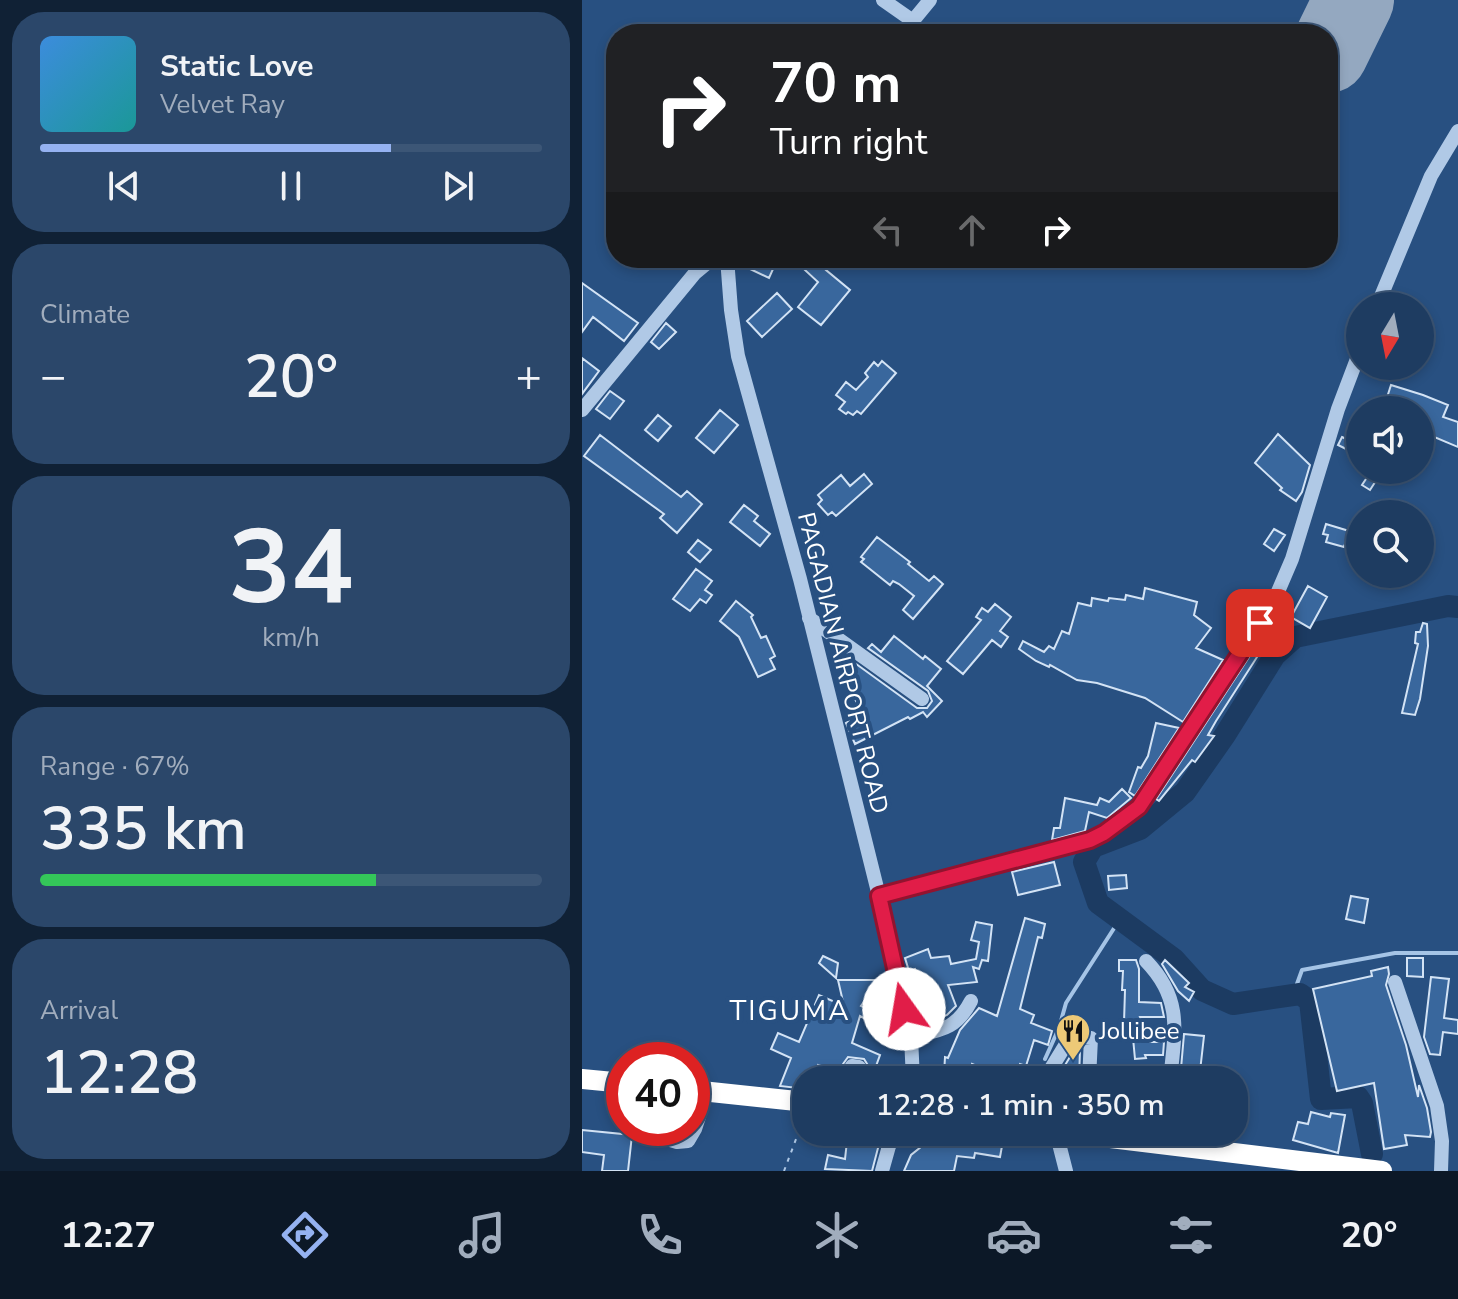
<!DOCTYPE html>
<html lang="en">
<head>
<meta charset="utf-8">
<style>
	body { margin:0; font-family:"Nunito Sans",sans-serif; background:#2b476a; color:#f1f3f6; height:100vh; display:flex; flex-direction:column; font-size:30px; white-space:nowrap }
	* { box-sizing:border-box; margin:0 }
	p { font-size:26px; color:#a1adbd }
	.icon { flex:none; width:44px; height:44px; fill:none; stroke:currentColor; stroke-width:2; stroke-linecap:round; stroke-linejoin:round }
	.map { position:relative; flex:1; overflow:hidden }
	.side { display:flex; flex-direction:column; gap:12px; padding:12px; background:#102135; width:582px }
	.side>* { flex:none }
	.banner { position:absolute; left:24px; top:24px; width:732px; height:244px; border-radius:32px; box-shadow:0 4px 12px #0003,0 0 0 2px #3c5676; background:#202124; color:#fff; overflow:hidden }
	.needle { width:52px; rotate:190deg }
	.tools { position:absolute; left:764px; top:292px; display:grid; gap:16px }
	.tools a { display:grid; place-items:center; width:88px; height:88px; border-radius:50%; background:#1e3c61; box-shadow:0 4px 12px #0003,0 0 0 2px #3c5676; font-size:40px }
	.speed { position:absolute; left:24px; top:1042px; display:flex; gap:16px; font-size:40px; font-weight:700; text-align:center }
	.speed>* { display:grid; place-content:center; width:104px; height:104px; border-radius:50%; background:#1e3c61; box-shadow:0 4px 12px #0003,0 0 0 2px #3c5676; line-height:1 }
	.speed .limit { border:12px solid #d22; background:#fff; color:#111 }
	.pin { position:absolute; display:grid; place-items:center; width:68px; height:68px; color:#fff; margin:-34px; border-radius:16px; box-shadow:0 4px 12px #0006 }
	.me { position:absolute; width:88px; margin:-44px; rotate:347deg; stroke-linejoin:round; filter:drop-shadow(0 0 6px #0008) }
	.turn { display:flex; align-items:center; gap:28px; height:168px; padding:0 32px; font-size:36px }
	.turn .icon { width:104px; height:104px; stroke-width:2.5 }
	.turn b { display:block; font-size:56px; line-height:68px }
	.lanes { display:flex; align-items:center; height:76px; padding:0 32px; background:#0003; justify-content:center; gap:40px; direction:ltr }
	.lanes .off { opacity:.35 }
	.big { font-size:60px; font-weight:600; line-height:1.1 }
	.side .widget { flex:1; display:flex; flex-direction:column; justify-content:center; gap:12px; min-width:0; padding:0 28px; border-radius:32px; background:#2b476a }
	.side .dial { align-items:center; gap:0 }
	.dial b { font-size:104px; line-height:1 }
	.song { display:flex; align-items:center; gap:24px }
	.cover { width:96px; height:96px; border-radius:12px; background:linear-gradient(135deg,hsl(210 70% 55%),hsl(180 70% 35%)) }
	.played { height:8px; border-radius:4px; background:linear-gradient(90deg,#95b2f1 70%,#3c5676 70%) }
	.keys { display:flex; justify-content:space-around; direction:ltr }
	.heat { display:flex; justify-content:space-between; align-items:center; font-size:44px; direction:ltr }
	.charge { height:12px; border-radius:6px; background:linear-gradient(90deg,#34c759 67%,#3c5676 0) }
	.trip { position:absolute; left:210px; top:1066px; width:456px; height:80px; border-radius:32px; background:#1e3c61; box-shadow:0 4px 12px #0003,0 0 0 2px #3c5676; font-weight:600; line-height:80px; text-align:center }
	.dock { display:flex; height:128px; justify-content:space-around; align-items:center; background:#0c1827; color:#a1adbd }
	.dock .icon { width:56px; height:56px }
	.dock .current { color:#95b2f1 }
	.dock b { font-size:36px; color:#f1f3f6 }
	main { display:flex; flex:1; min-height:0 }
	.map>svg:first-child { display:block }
</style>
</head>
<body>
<main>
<section class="side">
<div class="widget">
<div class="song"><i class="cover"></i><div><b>Static Love</b><p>Velvet Ray</p></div></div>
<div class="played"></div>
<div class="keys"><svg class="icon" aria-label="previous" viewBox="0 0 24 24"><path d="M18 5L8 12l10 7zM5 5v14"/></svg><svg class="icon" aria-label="pause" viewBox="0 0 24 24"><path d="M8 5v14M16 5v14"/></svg><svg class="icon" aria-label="next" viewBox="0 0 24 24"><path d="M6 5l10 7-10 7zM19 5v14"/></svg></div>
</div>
<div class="widget"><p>Climate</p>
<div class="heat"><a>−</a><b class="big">20°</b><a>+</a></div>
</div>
<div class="widget dial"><b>34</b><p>km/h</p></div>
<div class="widget"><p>Range · 67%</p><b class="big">335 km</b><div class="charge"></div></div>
<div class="widget"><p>Arrival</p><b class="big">12:28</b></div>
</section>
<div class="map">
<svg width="876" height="1171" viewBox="0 0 876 1171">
	<rect width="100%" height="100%" fill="#285081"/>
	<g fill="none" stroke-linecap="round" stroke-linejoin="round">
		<path stroke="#a5c4e6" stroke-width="4" d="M711,995L720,970L813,953H876
			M463,1059L477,1028L484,1003L538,919"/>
		<path stroke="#1c3b62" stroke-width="22" d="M790,1154L780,1103L776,1097L739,1099L728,1001L718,994L651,1004L620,990L592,959L516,903L502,862L511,847L558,829L603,792L643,735L693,655L713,637L866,606L876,607"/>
		<path stroke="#94a8c0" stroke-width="80" d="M746,53L772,0"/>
	</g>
	<path fill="#39679d" stroke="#d3e3f5" stroke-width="2" d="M173,258H196L187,278L168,269Z
		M210,258H254L244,270L268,290L239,325L216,307L236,282Z
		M0,283L56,323L42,341L11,317L0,332Z
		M195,293L210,309L180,337L165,321Z
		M84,323L94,332L77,349L69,342Z
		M0,358L17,371L0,394Z
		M300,361L314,373L279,414L275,411L271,415L266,412L264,414L257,409L263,402L254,395L264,382L274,390L286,377L283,373L292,362L296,366Z
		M809,385L841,395L866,405L861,417L876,422V447L838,431V410H801Z
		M28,391L42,401L28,419L14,409Z
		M138,410L156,425L132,453L114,438Z
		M76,415L89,426L76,441L63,430Z
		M696,434L728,465L720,492L714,501L698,490L700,488L673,463Z
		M18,435L99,497L105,491L120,504L95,533L78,518L82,514L2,456Z
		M760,437L778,446V456L756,445Z
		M790,470H801L788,490L780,485Z
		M282,474L290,484L254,516L250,512L246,515L236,504L240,500L236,495L259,475L268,486Z
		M162,505L176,516L172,521L188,534L178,546L148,522Z
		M744,524L767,531L762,547L744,542L746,535L741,534Z
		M692,529L703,535L692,551L682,544Z
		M295,537L328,562L326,564L347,581L352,576L361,584L331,619L321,610L332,596L317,584L311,581L308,585L279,562L282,559L279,557Z
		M116,540L129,550L118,562L106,552Z
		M114,569L130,581L123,590L130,595L124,603L118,599L108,611L91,599Z
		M726,586L745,597L728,628L709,617Z
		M563,588L615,602L612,615L629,628L614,648L641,660L601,722L563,698L515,683L495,680L468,665L467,667L454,661L437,649L441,641L462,652L467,646L472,649L480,631L487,634L496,603L509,606L510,598L526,601L527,598L543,600L544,595L561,599Z
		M154,601L171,615L169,617L179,638L184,636L193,656L188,659L193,669L176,677L157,637L138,621Z
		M413,604L429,617L418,631L426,637L419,647L410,640L381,674L365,661L399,620L394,617L400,608L406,612Z
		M841,623L845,624L846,646L838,699L833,715L820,713L836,644L833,643L834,632H838Z
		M312,636L341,659L343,656L359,669L345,686L360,701L345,717L341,712L328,719L326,717L273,744L264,723L281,714L272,697L267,700L256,654L259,653L335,708H345L350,701L346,691L286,648L290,644L299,652Z
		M671,651L677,654L634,721L626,735L632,736L613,762L610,760L577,801L574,799Z
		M574,723L597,728L553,796L547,792L556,767L559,768L566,756Z
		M540,789L549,798L525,818L507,812L503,831L470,840L472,828H478L483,798L515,805L518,798L527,802Z
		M472,862L478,885L436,895L430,872Z
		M544,875L545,888L527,890L526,876Z
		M769,896L786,899L782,923L764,919Z
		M443,918L463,924L460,938L456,937L438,1009L452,1015L449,1023L470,1031L466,1045L452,1040L444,1066L438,1064L435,1080H416L417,1075L390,1064L387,1079L362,1075L363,1057L366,1058L378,1030L397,1008L415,1016Z
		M394,922L410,925L406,961L400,960L397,969L391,967L395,982L366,985L374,1006L365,1015L345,1023L338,994L341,993L333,969L327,971L323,958L346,949L349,958L367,956L369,964L394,959L397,942L389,940Z
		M241,956L256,963L254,978L237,963Z
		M825,958H841V977L825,976Z
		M537,960H554L557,969V1002L579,1003L582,1017H558L568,1042H582L581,1055H563L564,1058L553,1059L551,1038H548L542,1023L543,990H540L541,971H537Z
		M583,960L607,983L603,987L612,992L607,1001L596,991L580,964Z
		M806,967L807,974L804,985L824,1045L836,1097L837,1085L845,1108L849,1132L848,1137L823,1135L825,1145L802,1149L792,1083L755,1091L731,989L790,976L789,971Z
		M849,977L867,979L862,1018L876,1020V1034L861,1032L858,1055L848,1054L842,1037Z
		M256,980H293V987L279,1006L293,1013L289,1022L278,1016L270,1043L298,1055L294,1066L287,1067L282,1059L266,1057L256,1071L236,1065L231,1080H224V1089L198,1086L209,1058L189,1049L196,1033L217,1042L237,995L262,1006Z
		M602,1034L622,1036L617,1080H598Z
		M494,1047L498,1049L497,1080H474Z
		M729,1112L748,1117L749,1113L763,1115L756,1153L711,1140L716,1122L726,1124Z
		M0,1130L50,1135L46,1171H20L22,1155L0,1152Z
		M244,1132L284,1133L296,1148L290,1171L243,1169L246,1155L263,1159L265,1141L244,1135Z
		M369,1140L420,1146L418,1157L393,1153L392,1158L375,1156L372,1171H322L329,1155L339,1147Z"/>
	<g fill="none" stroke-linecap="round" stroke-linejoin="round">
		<path stroke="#b0c9e6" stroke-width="2" stroke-dasharray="4 6" stroke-linecap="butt" d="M202,1171L222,1118"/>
		<path stroke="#b0c9e6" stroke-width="14" d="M301,0L331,21
			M320,34L348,0
			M145,258L149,310L156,356L218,579L297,896L329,1037L331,1080
			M795,306L849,176L876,131
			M0,410L113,273L131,258
			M227,618L340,699
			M297,896L508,840L522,833L557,807L692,601L710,559L756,409L778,351
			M564,961C601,999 593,1032 588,1080
			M813,982L855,1106L860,1141L859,1171
			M329,1037C358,1030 374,1030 389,1001
			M292,1075L302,1080
			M262,1080L270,1066L277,1067
			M462,1080L489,1036L509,1038L507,1080
			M83,1128L85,1139L95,1142L106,1141L113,1129L125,1092
			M474,1132L484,1171
			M300,1171L307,1146L316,1132"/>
		<path stroke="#fff" stroke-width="20" d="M0,1079L42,1083
			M110,1090L224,1102
			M479,1132L800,1171"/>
	</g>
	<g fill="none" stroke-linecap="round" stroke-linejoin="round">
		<g stroke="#92132f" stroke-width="20">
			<path id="route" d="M322,1009L297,896L508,840L522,833L557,807L678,623"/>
		</g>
		<use href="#route" stroke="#e11d48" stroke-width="14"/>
	</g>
	<defs>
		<g id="restaurant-pin" transform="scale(1.8)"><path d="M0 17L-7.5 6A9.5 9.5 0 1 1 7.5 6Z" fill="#edc977" stroke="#285081"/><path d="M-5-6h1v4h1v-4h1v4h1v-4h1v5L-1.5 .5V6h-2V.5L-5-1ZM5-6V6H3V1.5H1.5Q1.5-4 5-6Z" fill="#111"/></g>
	</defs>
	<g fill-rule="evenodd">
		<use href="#restaurant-pin" x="491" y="1031"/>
	</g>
	<g text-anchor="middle" stroke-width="8" stroke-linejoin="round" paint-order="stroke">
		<g font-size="24" fill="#fff" stroke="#285081">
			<text transform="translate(261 663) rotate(76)" y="8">PAGADIAN AIRPORT ROAD</text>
		</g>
		<g font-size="24" fill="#fff" stroke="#285081" text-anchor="start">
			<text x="517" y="1039">Jollibee</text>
		</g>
		<g font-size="28" letter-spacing="2" fill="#fff" stroke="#285081">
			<text x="208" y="1020">TIGUMA</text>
		</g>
	</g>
</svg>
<div class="tools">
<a><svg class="needle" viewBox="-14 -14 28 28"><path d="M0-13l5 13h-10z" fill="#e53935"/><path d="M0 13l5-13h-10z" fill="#a1adbd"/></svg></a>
<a><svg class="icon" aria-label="sound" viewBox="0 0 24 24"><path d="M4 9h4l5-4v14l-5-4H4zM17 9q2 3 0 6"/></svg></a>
<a><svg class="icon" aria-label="search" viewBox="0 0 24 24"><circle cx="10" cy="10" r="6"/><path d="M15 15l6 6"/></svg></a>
</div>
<div class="speed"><div class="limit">40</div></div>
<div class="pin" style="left:678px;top:623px;background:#d93025"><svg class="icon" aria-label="arrive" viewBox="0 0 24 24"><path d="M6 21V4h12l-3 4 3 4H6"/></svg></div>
<svg class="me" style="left:322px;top:1009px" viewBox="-20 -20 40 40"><circle r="19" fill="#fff"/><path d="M0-13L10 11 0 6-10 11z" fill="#e11d48"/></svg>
<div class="trip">12:28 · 1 min · 350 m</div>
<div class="banner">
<div class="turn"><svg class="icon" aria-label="right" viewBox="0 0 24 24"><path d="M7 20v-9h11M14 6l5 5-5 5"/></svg><div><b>70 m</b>Turn right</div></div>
<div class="lanes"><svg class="icon off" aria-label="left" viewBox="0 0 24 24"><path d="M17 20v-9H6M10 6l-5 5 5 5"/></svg><svg class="icon off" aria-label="ahead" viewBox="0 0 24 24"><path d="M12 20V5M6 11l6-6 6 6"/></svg><svg class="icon" aria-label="right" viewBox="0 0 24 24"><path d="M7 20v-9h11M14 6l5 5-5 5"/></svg></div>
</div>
</div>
</main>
<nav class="dock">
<b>12:27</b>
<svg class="icon current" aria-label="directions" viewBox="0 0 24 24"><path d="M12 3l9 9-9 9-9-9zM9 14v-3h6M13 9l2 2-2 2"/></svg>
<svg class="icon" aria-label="music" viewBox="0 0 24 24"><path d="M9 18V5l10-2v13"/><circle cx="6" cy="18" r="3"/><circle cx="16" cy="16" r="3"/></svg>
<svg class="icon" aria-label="phone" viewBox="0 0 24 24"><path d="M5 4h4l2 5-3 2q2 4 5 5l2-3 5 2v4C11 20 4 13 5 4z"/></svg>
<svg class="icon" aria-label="climate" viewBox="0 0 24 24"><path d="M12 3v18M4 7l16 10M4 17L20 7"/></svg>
<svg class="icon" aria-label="car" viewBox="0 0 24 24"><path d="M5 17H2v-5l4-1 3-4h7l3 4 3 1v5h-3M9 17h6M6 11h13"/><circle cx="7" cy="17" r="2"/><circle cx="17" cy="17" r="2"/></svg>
<svg class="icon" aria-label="filters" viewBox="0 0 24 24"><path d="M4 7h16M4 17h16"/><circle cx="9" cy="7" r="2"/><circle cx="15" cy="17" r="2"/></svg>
<b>20°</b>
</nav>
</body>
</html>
